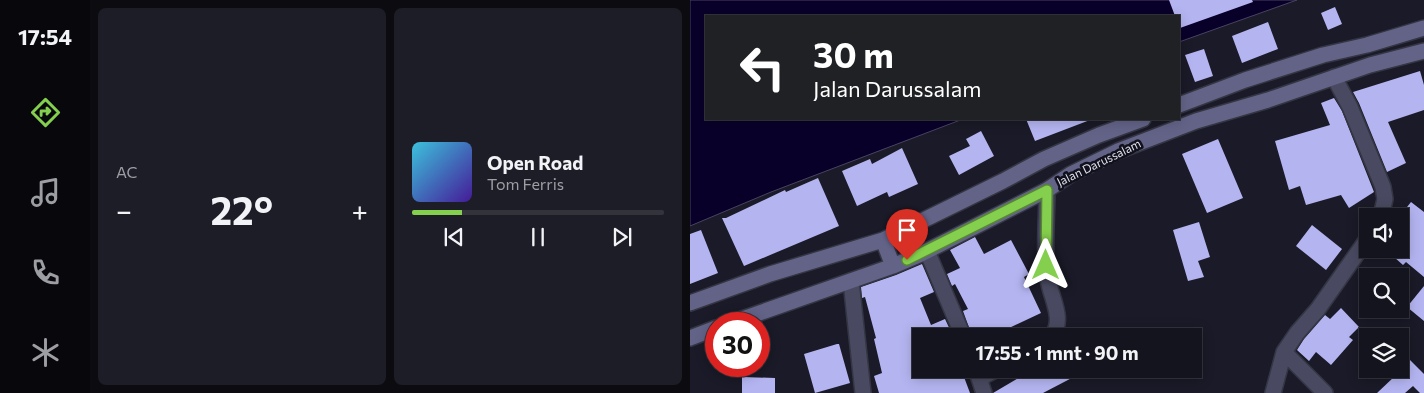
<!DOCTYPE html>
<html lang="id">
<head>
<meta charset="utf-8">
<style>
	body { margin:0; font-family:Commissioner,sans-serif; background:#1d1d27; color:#f1f3f6; height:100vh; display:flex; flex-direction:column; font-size:19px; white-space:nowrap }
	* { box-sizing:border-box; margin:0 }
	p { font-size:16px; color:#9d9ea4 }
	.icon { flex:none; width:28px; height:28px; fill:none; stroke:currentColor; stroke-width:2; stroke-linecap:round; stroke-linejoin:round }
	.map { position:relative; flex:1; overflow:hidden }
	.sheet { display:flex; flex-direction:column; gap:8px; padding:8px; background:#0b0b10; width:600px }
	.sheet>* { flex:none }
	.top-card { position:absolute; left:15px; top:15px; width:475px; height:105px; border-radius:0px; box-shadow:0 2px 12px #0003,0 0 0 1px #33333c; background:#202124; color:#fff; overflow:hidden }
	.buttons { position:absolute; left:669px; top:208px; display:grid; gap:10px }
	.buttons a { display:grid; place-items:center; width:50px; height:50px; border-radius:0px; background:#14141e; box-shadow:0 2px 12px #0003,0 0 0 1px #33333c; font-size:25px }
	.speed { position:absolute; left:15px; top:312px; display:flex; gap:10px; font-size:25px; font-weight:700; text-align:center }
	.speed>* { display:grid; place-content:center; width:65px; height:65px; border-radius:50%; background:#14141e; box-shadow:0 2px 12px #0003,0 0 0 1px #33333c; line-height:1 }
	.speed .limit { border:8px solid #d22; background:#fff; color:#111 }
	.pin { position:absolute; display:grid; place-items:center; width:42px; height:42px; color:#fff; margin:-51px -21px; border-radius:50% 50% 50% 0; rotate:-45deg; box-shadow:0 0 5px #0007 }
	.pin .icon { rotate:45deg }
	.me { position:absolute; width:55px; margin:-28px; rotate:0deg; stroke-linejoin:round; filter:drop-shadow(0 0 4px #0008) }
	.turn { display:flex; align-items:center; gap:18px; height:105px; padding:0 25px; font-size:22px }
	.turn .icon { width:65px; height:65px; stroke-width:2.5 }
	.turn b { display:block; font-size:35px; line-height:42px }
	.big { font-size:38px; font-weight:700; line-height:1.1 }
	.sheet .tile { flex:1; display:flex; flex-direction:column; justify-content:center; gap:8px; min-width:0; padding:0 18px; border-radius:8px; background:#1d1d27 }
	.song { display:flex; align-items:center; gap:15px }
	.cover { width:60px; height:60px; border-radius:8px; background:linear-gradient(135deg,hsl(190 70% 55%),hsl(260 70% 35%)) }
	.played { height:5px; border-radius:2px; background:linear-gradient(90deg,#84cf4d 20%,#33333c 20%) }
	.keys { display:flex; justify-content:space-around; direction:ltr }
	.heat { display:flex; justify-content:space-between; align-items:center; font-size:28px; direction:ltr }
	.sheet .tiles { flex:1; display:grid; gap:8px; grid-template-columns:repeat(2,1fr) }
	.trip { position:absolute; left:222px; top:328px; width:290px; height:50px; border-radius:0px; background:#14141e; box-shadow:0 2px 12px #0003,0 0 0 1px #33333c; font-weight:700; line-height:50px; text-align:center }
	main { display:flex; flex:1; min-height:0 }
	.tab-bar { display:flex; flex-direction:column; width:90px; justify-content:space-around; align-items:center; background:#08080c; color:#9d9ea4 }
	.tab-bar .icon { width:35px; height:35px }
	.tab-bar .current { color:#84cf4d }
	.tab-bar b { font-size:22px; color:#f1f3f6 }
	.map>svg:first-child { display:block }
</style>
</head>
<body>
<main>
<nav class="tab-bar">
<b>17:54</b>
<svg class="icon current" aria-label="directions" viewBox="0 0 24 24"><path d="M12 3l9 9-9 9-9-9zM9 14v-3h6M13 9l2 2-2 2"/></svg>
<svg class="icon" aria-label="music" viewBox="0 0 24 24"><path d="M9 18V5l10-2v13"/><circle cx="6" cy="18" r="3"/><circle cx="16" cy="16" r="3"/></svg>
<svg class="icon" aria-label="phone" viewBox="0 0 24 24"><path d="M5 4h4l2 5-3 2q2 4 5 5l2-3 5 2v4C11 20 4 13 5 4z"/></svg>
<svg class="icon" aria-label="climate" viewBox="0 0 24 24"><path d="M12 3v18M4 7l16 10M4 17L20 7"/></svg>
</nav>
<section class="sheet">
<div class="tiles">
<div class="tile"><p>AC</p>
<div class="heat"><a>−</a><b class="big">22°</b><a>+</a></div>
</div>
<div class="tile">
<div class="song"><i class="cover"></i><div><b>Open Road</b><p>Tom Ferris</p></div></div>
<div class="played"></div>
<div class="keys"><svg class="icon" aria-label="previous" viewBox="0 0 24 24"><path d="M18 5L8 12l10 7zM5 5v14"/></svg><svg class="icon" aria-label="pause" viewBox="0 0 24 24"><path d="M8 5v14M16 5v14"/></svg><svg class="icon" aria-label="next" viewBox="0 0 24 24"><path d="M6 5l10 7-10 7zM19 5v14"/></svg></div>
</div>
</div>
</section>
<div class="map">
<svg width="734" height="393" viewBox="0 0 734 393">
	<rect width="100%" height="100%" fill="#1a1a28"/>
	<path fill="#090029" stroke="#494363" d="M0,0H607L489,42V16H16V119H273L81,192L0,226Z"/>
	<path fill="#b4b4f1" d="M479,0H562L563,2L490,28L489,16H485Z
		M645,7L652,24L638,30L631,13Z
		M578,22L588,49L552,63L542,36Z
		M514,49L523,76L505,82L495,55Z
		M730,71L734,85V110L698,122L716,163L697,172L669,103L663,92Z
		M644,98L652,111L684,192L659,208L651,195L616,205L610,186L599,190L585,141L640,125L631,103Z
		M336,119H400V120L345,141Z
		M291,131L304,156L269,175L259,156L280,146L276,139Z
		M528,139L553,198L517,213L492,154Z
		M212,148L228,184L199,197L197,192L167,206L152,171L180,159L182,164Z
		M128,178L149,226L54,266L32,218H36L95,190L96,192Z
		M721,202L734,212V277L716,262L713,265L695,249H710V216Z
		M509,222L520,257L508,261L514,277L498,281L483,230Z
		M622,225L652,249L636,270L606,246Z
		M11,230L28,273L0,284V234Z
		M285,237L294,254L321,240L339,274L334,277L351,313L317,329L321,336H282L273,311L278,309L265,284L262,286L257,274L270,268L260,250Z
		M232,264L244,292L230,298L241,325L255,319L263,336H231V378L255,369H271L280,393H189L184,376L192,373L184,339L186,338L175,297L172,298L171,287L206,275Z
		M734,286V321L717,307Z
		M651,308L669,327L659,337L663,340L641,365L626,352L619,361L607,350L614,339L635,315L640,319Z
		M147,344H149L160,383L125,393L114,354Z
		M710,350L734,374V393H730L723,386L715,393H687L705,376L696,369H710Z
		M344,369H399L353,393H303Z
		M52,377L85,378V393H52Z"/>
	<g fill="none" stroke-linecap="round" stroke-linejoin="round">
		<g stroke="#353643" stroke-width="18">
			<path id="street" d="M644,77L660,107L693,187L695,199L691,216
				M357,190C357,219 353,256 359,284C363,302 374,320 362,336
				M237,251L273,336
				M161,281L173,393
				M594,352L635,393
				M286,369L294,393
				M290,378L307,369
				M583,393L594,352L607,333L628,309L678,238"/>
		</g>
		<g stroke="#353643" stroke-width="18">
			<path id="secondary" d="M489,105L555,80L633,55L677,45L734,28
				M193,240L203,266
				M0,303L80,274L193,240L313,181L354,159L409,135L453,119
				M38,324L203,266L231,254L357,190L381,174L428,151L506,121L578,100L680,65L734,51
				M0,338L26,328"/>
		</g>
		<use href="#street" stroke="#494961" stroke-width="15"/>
		<use href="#secondary" stroke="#636388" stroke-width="15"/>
	</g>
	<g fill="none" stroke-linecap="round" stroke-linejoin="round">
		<g stroke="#568732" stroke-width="12">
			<path id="route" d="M217,260L357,190L356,265"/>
		</g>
		<use href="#route" stroke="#84cf4d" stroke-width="9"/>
	</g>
	<g text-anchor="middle" stroke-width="5" stroke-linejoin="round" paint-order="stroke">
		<g font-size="12" fill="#dedfe9" stroke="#11111e">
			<text transform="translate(409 163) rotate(-26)" y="4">Jalan Darussalam</text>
		</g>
	</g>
</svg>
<div class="buttons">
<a><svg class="icon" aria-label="sound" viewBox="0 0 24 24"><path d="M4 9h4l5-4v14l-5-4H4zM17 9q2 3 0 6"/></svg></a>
<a><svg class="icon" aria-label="search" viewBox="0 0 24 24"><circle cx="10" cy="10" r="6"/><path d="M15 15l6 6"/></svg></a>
<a><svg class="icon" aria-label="layers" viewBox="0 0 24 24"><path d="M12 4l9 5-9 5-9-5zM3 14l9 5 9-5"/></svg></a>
</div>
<div class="speed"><div class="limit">30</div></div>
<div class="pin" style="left:217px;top:260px;background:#d93025"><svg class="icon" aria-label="arrive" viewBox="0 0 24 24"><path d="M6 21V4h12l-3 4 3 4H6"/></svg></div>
<svg class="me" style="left:356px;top:265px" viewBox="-20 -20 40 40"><path d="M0-17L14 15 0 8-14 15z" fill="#84cf4d" stroke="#fff" stroke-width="4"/></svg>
<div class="trip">17:55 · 1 mnt · 90 m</div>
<div class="top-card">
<div class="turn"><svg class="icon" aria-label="left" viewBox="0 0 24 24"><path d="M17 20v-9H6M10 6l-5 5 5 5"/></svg><div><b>30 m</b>Jalan Darussalam</div></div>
</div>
</div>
</main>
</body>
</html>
